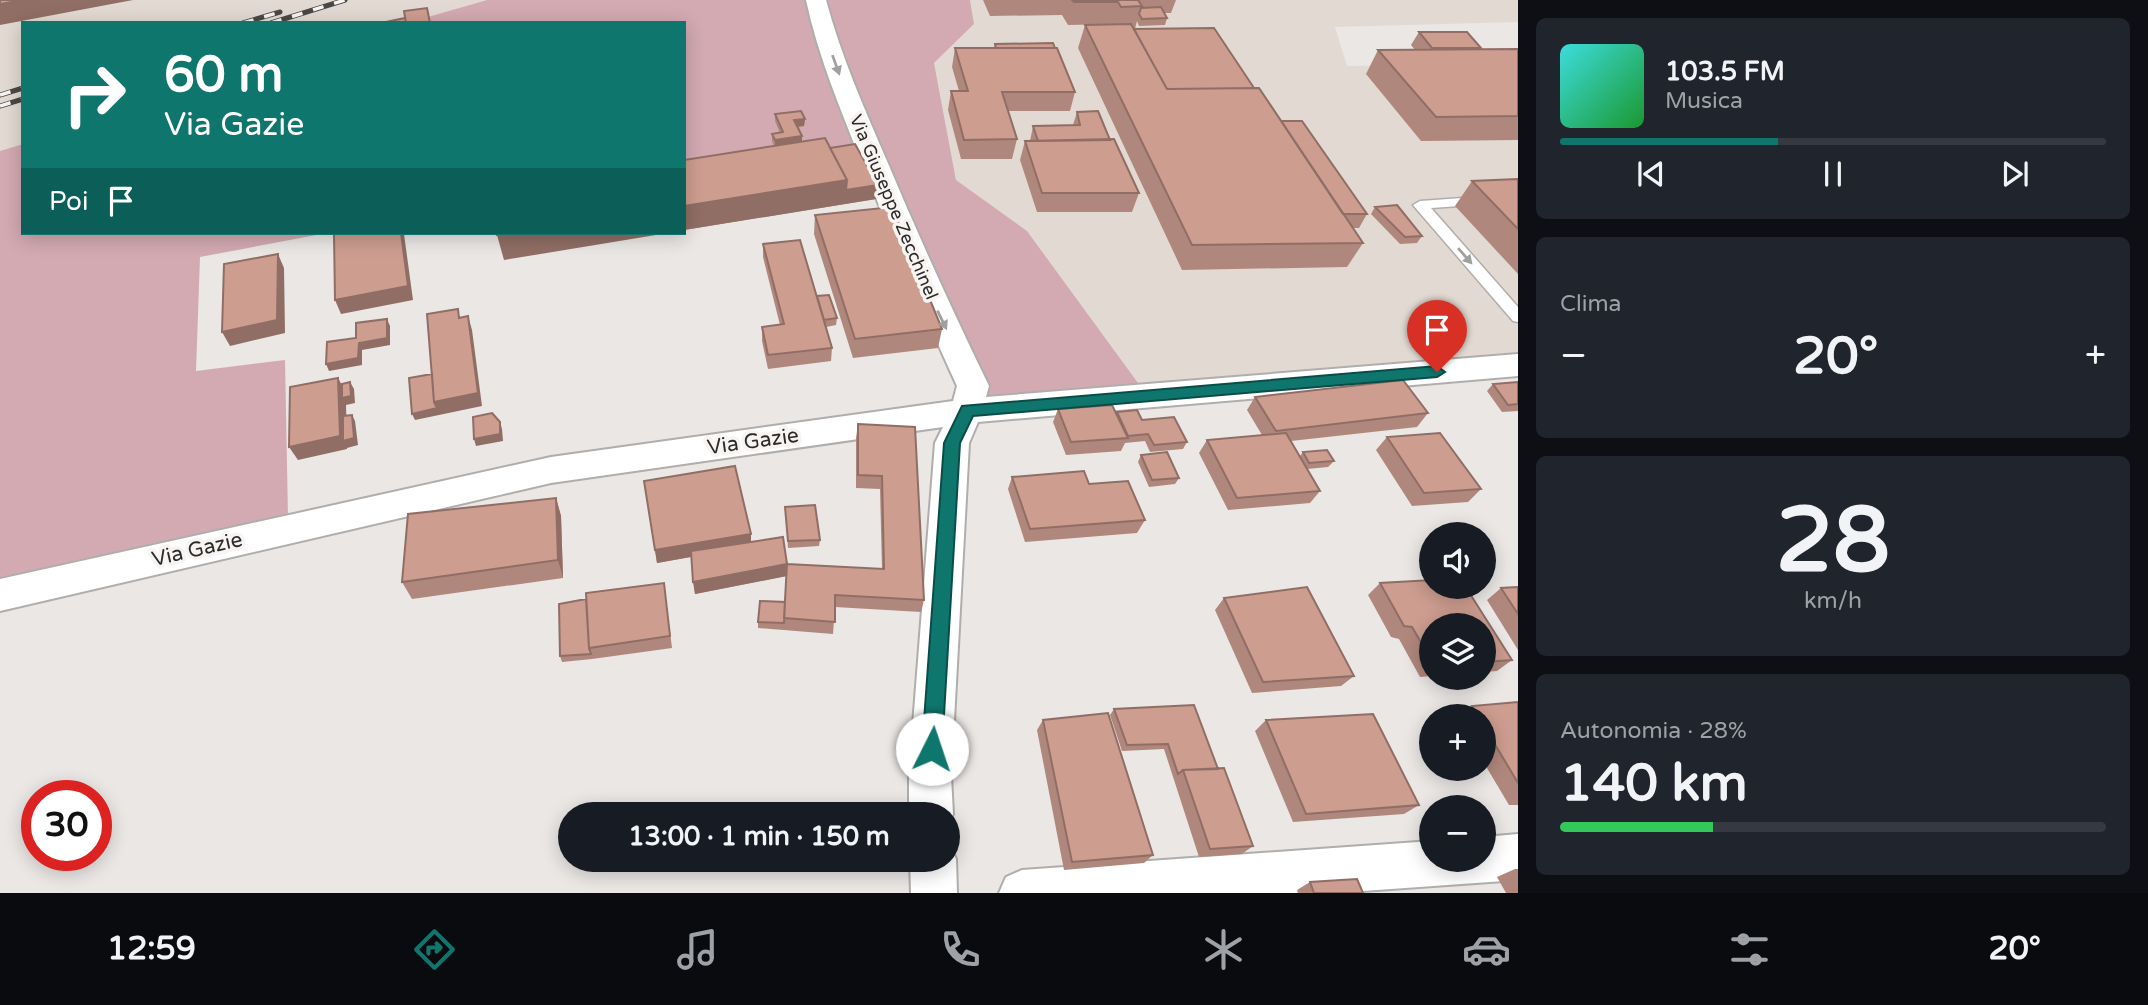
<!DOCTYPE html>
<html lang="it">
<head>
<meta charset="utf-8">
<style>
	body { margin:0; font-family:"Varela Round",sans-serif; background:#20242c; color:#f1f3f6; height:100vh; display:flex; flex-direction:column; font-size:26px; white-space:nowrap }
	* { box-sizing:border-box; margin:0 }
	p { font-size:23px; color:#9ea1a6 }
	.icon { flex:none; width:38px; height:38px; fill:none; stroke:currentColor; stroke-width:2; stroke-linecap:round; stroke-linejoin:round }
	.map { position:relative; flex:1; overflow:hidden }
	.sheet { display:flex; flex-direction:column; gap:18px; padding:18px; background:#0d0f14; width:630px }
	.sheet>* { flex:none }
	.hud { position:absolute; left:21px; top:21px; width:665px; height:214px; border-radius:0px; box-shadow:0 4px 18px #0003; background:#0f766e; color:#fff; overflow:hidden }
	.tools { position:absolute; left:1419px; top:522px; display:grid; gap:14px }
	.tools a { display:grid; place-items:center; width:77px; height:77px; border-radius:50%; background:#171b24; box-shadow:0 4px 18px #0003; font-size:35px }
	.speed { position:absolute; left:21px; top:780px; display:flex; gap:14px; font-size:35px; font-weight:700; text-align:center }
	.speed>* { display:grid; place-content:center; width:91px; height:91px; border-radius:50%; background:#171b24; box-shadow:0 4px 18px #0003; line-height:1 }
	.speed .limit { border:10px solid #d22; background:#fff; color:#111 }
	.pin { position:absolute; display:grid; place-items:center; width:60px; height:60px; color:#fff; margin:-72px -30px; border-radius:50% 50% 50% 0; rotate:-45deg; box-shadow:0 0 7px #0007 }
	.pin .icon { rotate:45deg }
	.me { position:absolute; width:77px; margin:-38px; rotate:4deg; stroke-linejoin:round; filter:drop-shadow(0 0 5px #0008) }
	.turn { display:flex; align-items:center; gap:24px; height:147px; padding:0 28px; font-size:32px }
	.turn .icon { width:91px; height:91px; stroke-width:2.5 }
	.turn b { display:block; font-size:49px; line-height:60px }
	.then { display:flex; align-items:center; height:66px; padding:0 28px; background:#0003; gap:14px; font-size:26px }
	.big { font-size:52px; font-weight:800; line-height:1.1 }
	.sheet .widget { flex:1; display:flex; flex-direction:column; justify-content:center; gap:10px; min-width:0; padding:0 24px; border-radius:10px; background:#20242c }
	.sheet .dial { align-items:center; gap:0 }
	.dial b { font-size:91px; line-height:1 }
	.song { display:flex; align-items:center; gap:21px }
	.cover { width:84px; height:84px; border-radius:10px; background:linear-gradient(135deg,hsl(180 70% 55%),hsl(130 70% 35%)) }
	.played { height:7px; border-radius:4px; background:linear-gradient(90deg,#0f766e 40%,#363941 40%) }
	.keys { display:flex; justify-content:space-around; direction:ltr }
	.heat { display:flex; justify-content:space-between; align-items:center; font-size:38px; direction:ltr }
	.charge { height:10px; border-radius:5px; background:linear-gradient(90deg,#34c759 28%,#363941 0) }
	.trip { position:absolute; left:558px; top:802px; width:402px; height:70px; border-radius:35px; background:#171b24; box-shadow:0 4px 18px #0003; font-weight:800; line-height:70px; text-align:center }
	.dock { display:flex; height:112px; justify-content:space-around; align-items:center; background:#090b0e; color:#9ea1a6 }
	.dock .icon { width:49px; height:49px }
	.dock .on { color:#0f766e }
	.dock b { font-size:32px; color:#f1f3f6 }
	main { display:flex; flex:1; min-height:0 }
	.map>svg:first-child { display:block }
</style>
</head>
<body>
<main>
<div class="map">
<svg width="1518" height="893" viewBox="0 0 1518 893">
	<rect width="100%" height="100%" fill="#eae7e5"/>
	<path fill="#e2dad2" d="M0,0H487L407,23H23V144L0,151Z
		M970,0H1518V22L1335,27L1347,66L1518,64V360L1141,387L1027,231L956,180L934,63L974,24Z"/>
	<path fill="#d3a9b2" d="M487,0H970L974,24L934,63L956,180L1027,231L1141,387L979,400L878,149L684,176V23H407Z
		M23,144V233H327L200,257L196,371L285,360L288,517L0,582V151Z"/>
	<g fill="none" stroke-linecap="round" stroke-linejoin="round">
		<g stroke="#b0aeac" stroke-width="3">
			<path id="service" d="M1518,194V202L1431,208L1518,307V322L1513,321L1413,205L1420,201Z"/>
		</g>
		<g stroke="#b0aeac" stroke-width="4">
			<path id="minor" d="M806,0H826C841,56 864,108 887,161C919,237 953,312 989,386L986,397L1518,354V376L978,422L969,443L951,776L953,814L948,825V814H909V776L935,443L943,427L551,483L0,611V579L551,457L953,401L957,386C923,312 892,237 861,161C840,108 818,56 806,0Z
				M1518,834V880L1335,893H999L1006,877L1022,870L1432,841V859H1484V837Z
				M949,843L956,859L957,893H911L910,859H948Z"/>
		</g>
		<use href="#service" fill="#fff" fill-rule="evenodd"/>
		<use href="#minor" fill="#fff" fill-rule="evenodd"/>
		<g stroke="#4a4847" stroke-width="5">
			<path id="rail" d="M243,23L280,12
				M271,23L345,0
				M0,95L23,88
				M0,106L23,99"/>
		</g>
		<use href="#rail" stroke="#f7f4f2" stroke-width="3.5" stroke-dasharray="11" stroke-linecap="butt"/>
	</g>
	<path fill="#b0877c" d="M983,0H1176L1171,13H1164L1167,18L1165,25L1139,26L1137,21L1135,29L1254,88L1281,121L1367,214L1359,228H1352L1363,243L1347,267L1182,270L1078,48L1085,25L1111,24L1068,25L1062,15L990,16Z
		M1419,32L1481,48L1480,49H1518V140L1421,141L1366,74L1378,50H1415L1411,45Z
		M995,44L1055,48L1075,92L1070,111H1008L1017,139L1012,159H961L948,110L951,91H959L952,67L955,48H994Z
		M1077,112L1110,140L1139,193L1132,212H1037L1020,160L1025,141H1030L1033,126L1073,125Z
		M775,114L805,119L804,126L798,127L802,136V142L830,148L878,185L876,199L684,230V160L774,146L772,141V134L780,133L775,121Z
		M1518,179V274L1455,206L1472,181Z
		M1375,207L1422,236L1417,243L1400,244L1371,214Z
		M815,215L942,329L938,348L853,358L814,234Z
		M763,244L817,296L837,318L836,325L826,327L832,348L831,361L768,369L762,341V327L780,325L763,257Z
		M1518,382V411L1502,412L1487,391L1493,384Z
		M1255,397L1428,413L1417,427L1291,441L1300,456L1303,452L1334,461L1328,467L1307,469L1320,491L1310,503L1228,510L1199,453L1207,440L1262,435L1247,410Z
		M1058,409L1116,413L1142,420L1187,442L1183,449L1150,452L1145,441L1125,443L1121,451L1066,455L1053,422Z
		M858,424L915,427L924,600L921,612L835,607L833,634L758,628V622L785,602L786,576L695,594L691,557L657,563L644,481L751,542L787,564L882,569L880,489L856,488V438Z
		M1387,437L1481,489L1468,502L1412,506L1376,450Z
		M1141,455L1179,478L1175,484L1149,487L1138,462Z
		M1012,477L1089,484L1145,520L1137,533L1025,542L1008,489Z
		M556,498L561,516L563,578L412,599L402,582Z
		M785,507L820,540L819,546L788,548Z
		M1432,580V586H1465L1512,660L1497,671L1484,672V625H1432V676L1420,677L1399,639L1391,637L1368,595L1380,583Z
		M664,583L672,648L592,659L562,662L560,656Z
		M1518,587V650L1487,600L1501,588Z
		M1224,598L1354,676L1341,686L1252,693L1215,610Z
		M1518,702V805H1509L1484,763V716H1459L1472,706Z
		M1114,709L1218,769L1253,846L1242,854L1199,857L1164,749L1122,751L1110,715Z
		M1043,720L1153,855L1144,863L1064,870L1037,730Z
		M1266,720L1419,805L1404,814L1293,822L1255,731Z
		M1515,869H1518V893H1506L1497,877Z
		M1310,882L1363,893H1298L1297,890Z"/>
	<path fill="#906e65" d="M23,0H133L0,25V4Z
		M805,119L804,126L794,127V120Z
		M802,136V143L775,147V140Z
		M847,180L878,185L876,199L684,230V206Z
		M401,233H403L404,234L413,300L341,314L335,300Z
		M514,233H668L504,260L497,235Z
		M278,254L284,268L285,333L230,346L222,332Z
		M468,316L472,330L482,406L415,420L412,414Z
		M387,319L390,326V345L362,350V365L329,371L326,364L359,343Z
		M338,378L345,391L350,382L354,389L355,403L346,405L347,440L352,415L355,421L358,445L347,448V449L298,460L289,447Z
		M500,422L502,429L503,441L476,446L474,439Z
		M556,498L561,516L563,578L558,560Z
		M751,534V546L657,563L655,550Z
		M787,564V576L695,594L693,582Z"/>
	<path fill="#cd9d90" stroke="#906e65" stroke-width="2" d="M0,0H23L0,4Z
		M1072,0H1138L1142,6L1121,7L1118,2H1074Z
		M1161,7L1167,18L1142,19L1139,14L1141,8Z
		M427,8L430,23H406L404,11Z
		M405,18L406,23H381Z
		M1131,24L1167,89L1259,88L1363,243L1192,245L1085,25Z
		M1214,28L1254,88L1167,89L1134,29Z
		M1419,32H1467L1481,48H1432Z
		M1053,43L1055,48H996L995,44Z
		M955,48H1057L1075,92H1002L1017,139L964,140L951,91H968Z
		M1518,49V116L1436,117L1378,50Z
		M801,111L805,119L794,120L802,136L775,140L772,134L783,132L775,114Z
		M1098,111L1110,140L1038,141L1033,126L1080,125L1077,112Z
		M1281,121H1302L1367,214H1343Z
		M825,138L847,180L684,206V160Z
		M1114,139L1139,193H1042L1025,141Z
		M855,144L878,185L846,190L847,180L830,148Z
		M1518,179V229L1472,181Z
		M1397,205L1422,236L1405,237L1375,207Z
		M892,207L942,329L855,339L815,215Z
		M342,233H401L408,286L335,300L334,234Z
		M497,233H514L497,235Z
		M800,240L832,348L768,355L762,327L784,324L763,244Z
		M278,254L277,320L222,332L224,264Z
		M829,295L837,318L824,320L817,296Z
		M458,309L459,318L468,316L478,393L434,402L427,314Z
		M387,319V338L359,343L358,358L326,364L327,342L356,338V323Z
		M432,374L434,402L437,408L412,414L409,378Z
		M338,378L340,436L289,447L290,387Z
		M1403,380L1428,413L1276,431L1255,397Z
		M350,382L351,396L342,398V384Z
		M1518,382V404L1508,405L1493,384Z
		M1112,405L1128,438L1071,442L1058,409Z
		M1137,410L1142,420L1174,417L1187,442L1154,445L1148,434L1128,436L1117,412Z
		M492,413L500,422V434L474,439L473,417Z
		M352,415L354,438L343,441V416Z
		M858,424L915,427L924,600L835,595V622L784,618L787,564L693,582L691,551L783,537L787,564L884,569L882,476L858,475Z
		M1286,433L1320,491L1237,498L1207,440Z
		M1440,433L1481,489L1424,493L1387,437Z
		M1327,450L1334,461L1309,463L1303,452Z
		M1167,452L1179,478L1152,480L1141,455Z
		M735,466L751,534L655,550L644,481Z
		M1084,471L1089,484L1128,481L1145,520L1030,529L1012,477Z
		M556,498L558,560L402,582L408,514Z
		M815,505L820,540L788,541L785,507Z
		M1432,580V586H1465L1512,660L1484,662V625H1432V661L1412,627L1404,626L1380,583Z
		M664,583L670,636L589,648L586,593Z
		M1307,587L1354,676L1263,682L1224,598Z
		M1518,587V614L1501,588Z
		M586,599L589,648L591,654L560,656L559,604Z
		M760,601L785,602L784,623L758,622Z
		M1518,702V783L1484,726V716H1478L1472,706Z
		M1194,705L1218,769L1183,770L1178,774L1168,744L1127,745L1114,709Z
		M1108,713L1153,855L1072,862L1043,720Z
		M1373,714L1419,805L1306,814L1266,720Z
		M1224,768L1253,846L1210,849L1183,770Z
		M1357,879L1363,893H1314L1310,882Z"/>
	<defs><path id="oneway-solid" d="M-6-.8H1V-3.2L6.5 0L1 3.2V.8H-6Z" transform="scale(1.75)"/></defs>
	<g fill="#a0a09f">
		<use href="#oneway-solid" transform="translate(836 65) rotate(70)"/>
		<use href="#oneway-solid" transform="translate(1465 256) rotate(49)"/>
		<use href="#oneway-solid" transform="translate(942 320) rotate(64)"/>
	</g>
	<path fill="#0f766e" stroke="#0a4d48" stroke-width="2" d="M1437,366L1445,372L1437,377L973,416L960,443L942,749L939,756L932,759L925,756L922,749L944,443L962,406Z"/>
	<g text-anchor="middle" stroke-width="7" stroke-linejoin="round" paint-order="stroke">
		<g font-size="18" fill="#2c2b2a" stroke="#f7f4f2">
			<text transform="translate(894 207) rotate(67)" y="6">Via Giuseppe Zecchinel</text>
		</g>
		<g font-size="21" fill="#2c2b2a" stroke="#f7f4f2">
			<text transform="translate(753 441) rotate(-8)" y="7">Via Gazie</text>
			<text transform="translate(197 549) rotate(-13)" y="7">Via Gazie</text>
		</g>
	</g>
</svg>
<div class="tools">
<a><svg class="icon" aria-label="sound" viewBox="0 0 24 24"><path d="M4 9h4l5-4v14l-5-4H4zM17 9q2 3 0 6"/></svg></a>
<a><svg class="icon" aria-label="layers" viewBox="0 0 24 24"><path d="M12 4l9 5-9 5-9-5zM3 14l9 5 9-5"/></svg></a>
<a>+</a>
<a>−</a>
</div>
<div class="speed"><div class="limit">30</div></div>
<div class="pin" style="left:1437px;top:372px;background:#d93025"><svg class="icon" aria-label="arrive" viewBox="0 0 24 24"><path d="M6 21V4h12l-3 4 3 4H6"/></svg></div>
<svg class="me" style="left:932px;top:749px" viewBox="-20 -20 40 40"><circle r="19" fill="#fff"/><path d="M0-13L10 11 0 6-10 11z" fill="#0f766e"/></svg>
<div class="trip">13:00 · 1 min · 150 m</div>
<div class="hud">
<div class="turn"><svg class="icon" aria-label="right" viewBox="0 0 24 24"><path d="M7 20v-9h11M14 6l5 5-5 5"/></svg><div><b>60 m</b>Via Gazie</div></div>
<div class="then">Poi<svg class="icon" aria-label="arrive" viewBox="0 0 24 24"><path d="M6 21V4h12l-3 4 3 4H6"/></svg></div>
</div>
</div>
<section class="sheet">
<div class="widget">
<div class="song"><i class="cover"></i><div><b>103.5 FM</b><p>Musica</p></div></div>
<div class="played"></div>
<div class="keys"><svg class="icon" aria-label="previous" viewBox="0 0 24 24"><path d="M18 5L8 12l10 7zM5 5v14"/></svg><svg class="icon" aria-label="pause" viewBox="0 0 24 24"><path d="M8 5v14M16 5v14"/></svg><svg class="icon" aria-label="next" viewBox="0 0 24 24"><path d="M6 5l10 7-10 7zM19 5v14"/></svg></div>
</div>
<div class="widget"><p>Clima</p>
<div class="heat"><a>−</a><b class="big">20°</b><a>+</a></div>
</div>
<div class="widget dial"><b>28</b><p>km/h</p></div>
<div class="widget"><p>Autonomia · 28%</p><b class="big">140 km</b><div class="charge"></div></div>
</section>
</main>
<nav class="dock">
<b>12:59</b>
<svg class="icon on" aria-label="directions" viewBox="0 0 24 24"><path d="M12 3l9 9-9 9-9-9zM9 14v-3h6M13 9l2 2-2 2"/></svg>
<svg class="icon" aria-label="music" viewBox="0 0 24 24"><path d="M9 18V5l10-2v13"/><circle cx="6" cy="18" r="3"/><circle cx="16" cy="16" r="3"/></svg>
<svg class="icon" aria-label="phone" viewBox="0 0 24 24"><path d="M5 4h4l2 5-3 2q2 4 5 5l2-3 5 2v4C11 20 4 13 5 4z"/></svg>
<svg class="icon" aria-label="climate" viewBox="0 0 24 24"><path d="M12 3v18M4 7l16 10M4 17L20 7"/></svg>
<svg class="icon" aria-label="car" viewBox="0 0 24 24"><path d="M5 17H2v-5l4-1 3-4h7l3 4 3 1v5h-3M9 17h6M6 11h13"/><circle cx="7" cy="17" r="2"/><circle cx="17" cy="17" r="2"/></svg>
<svg class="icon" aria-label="filters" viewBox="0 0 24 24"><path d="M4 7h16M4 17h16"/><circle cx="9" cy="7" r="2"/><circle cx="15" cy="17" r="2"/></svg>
<b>20°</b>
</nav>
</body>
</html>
